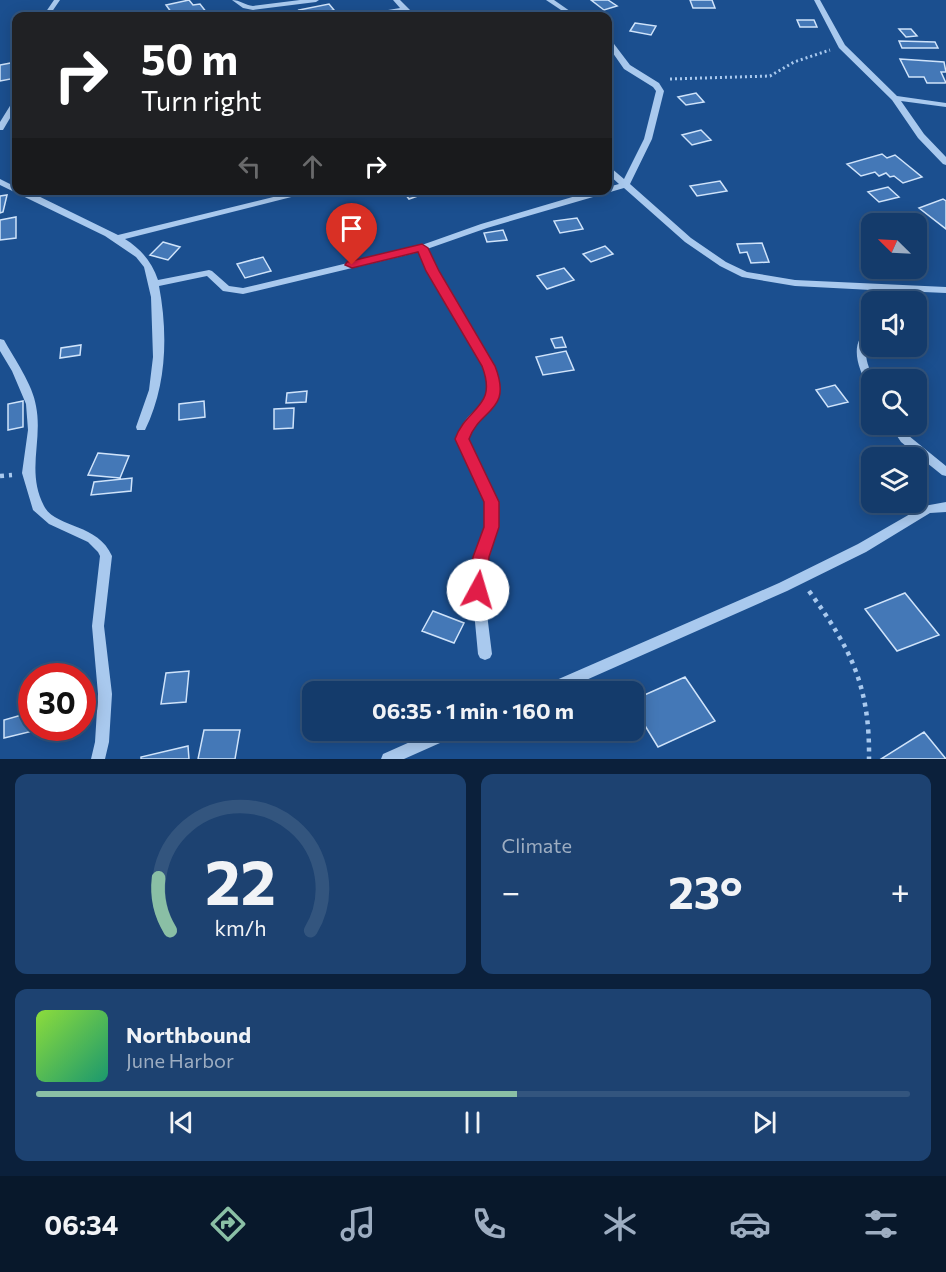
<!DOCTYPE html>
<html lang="en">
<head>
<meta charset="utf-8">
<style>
	body { margin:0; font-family:Commissioner,sans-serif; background:#1d4271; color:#f1f3f6; height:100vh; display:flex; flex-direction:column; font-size:22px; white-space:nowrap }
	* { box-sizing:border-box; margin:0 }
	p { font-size:20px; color:#9dadc1 }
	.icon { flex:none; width:33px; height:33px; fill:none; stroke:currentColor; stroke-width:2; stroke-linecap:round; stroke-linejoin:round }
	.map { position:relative; height:759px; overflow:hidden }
	.side { display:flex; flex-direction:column; gap:15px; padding:15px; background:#0b203b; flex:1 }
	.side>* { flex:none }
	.top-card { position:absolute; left:12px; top:12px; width:600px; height:183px; border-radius:12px; box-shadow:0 3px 15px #0003,0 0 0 2px #33557e; background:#202124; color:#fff; overflow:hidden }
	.needle { width:39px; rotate:294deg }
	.tools { position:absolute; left:861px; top:213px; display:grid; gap:12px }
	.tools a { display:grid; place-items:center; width:66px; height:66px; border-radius:12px; background:#143b6b; box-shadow:0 3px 15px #0003,0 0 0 2px #33557e; font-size:30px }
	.speed { position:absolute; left:18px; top:663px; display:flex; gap:12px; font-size:30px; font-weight:700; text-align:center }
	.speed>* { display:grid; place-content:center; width:78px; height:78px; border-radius:50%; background:#143b6b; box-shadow:0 3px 15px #0003,0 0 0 2px #33557e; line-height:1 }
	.speed .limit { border:9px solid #d22; background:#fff; color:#111 }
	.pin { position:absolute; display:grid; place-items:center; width:51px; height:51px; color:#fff; margin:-62px -26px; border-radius:50% 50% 50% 0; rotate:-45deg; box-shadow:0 0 6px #0007 }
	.pin .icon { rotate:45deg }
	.me { position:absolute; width:66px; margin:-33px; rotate:6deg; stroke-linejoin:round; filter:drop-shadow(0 0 4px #0008) }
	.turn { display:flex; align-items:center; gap:21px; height:126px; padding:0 30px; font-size:27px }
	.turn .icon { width:78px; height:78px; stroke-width:2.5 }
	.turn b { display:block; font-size:42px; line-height:51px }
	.lanes { display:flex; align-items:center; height:57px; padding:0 30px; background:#0003; justify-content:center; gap:30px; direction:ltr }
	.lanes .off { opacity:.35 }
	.big { font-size:45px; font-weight:700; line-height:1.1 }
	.side .tile { flex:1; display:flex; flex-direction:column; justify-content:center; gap:9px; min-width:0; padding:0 21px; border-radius:12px; background:#1d4271 }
	.side .dial { align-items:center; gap:0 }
	.dial svg { height:156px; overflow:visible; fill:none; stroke:#33557e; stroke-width:7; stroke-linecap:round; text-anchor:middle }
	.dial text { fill:#f1f3f6; stroke:none }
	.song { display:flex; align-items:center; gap:18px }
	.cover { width:72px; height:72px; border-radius:9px; background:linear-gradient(135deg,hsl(90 70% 55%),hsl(160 70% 35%)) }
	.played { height:6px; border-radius:3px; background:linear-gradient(90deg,#8abfa5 55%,#33557e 55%) }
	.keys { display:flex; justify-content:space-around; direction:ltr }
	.heat { display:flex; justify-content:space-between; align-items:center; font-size:33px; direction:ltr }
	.side .tiles { flex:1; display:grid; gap:15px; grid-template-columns:1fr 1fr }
	.tile:last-child { grid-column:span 2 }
	.trip { position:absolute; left:302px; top:681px; width:342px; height:60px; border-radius:12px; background:#143b6b; box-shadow:0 3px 15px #0003,0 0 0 2px #33557e; font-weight:700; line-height:60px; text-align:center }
	.tab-bar { display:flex; height:96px; justify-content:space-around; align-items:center; background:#08182b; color:#9dadc1 }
	.tab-bar .icon { width:42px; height:42px }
	.tab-bar .on { color:#8abfa5 }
	.tab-bar b { font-size:27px; color:#f1f3f6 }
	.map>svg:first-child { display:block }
</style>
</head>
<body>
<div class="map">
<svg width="946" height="759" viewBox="0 0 946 759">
	<rect width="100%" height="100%" fill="#1b4f8f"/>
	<path fill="#4478b7" stroke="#cfe3fa" stroke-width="1.5" d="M189,0L193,5L200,4L207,13L190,16H174L166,5Z
		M591,0H608L617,6L604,10Z
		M690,0H712L715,8H693Z
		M329,4L334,10L304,16L299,10Z
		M797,20H814L817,27H800Z
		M635,23L656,26L651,35L630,31Z
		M899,29H911L917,36L906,37Z
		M899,41L935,42L938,48H902Z
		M900,59L944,62L946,72H941L946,83H927L924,77H909Z
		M16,62V78L0,81V65Z
		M696,93L704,102L686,105L678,97Z
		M701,130L711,140L692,145L682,135Z
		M882,154L887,158L895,155L922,177L903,183L894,176L890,177L886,173L879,176L875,172L861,176L847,164Z
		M720,181L727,191L697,196L690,186Z
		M888,187L899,197L879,202L868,192Z
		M402,190H417L421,195L409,199Z
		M7,195L3,212L0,213V196Z
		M943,199L946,201V229L919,208Z
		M16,217V238L0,240V220Z
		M577,218L583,229L560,233L554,221Z
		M503,230L507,240L487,242L484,233Z
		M163,242L180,247L168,260L150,255Z
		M762,243L769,262L751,263L747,252L740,253L737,244Z
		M605,246L613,254L591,262L583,254Z
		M263,257L271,271L245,278L237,264Z
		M564,268L574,280L547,289L537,276Z
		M562,337L566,347L555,348L551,339Z
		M81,345L80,355L60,358L61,348Z
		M566,351L574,370L543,375L536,357Z
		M835,385L848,402L828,407L816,390Z
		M307,391L306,402L286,403L287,393Z
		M23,401V427L8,430V404Z
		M204,401L205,417L179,420V404Z
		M294,408L293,428L274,429V409Z
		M98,453L129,456L120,478L88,475Z
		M132,478L131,491L91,495L94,482Z
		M905,593L939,635L897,651L865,609Z
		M433,611L464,623L454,643L422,631Z
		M189,671L186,702L161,704L166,673Z
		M685,677L715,721L658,747L633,706V700Z
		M32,712L33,731L4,738V720Z
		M204,730H240L235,759H198Z
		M924,732L946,759H881Z
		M188,746L189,759H141V757Z"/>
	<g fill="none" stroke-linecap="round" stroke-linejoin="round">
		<path stroke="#a9c9ee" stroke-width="3" stroke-dasharray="2 3" stroke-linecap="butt" d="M670,79L770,76L794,62L830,50"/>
		<path stroke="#a9c9ee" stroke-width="4.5" stroke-dasharray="4 5" stroke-linecap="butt" d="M0,476L12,475
			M809,591C851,649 870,686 869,759"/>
		<path fill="#a9c9ee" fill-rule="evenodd" d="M54,0H60L49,16H43Z
			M232,0C240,0 245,5 253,6L300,0H319L316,2L253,10L243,8Z
			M393,0H400L416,16H409L404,12L374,16H361L364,14L400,8Z
			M546,0H554L577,16H570Z
			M814,0H820L845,45L897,96L946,103V107L901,101L924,134L946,157V165L943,164L918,138L892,100L839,48Z
			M608,40H611L630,65L659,83L664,91L652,139L630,184L691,238L726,262L747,272L795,280L946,287V293L901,291L902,302H892L891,291L795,286L742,277L720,266L685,242L624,188L487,228L427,249L437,271L494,366C508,417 479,403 468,439L498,502L497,527L487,557L484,590L492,654L490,658L485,660L480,658L478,654L472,590L475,557L485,527L486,502L456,439C459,431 462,424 468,417C474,410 485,405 487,395C490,385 486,375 484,366L427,271L419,252L243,294L223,291L207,276L159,286C168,333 167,386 145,430H137L136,427L149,390L153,357L151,297L144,267L136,257L105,236L0,185V179L16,187V190H26L118,235L302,190H319L125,239C141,249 152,262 158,280L209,270L212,271L229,286L243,288L419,246L481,224L596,190H608V187L619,184L608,174V168H611L624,179L644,139L656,91L653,87L624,69L608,46Z
			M13,101H16V108L3,130H0V122Z
			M872,328C872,337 870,338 867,347C864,358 869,369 875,380H872V388L868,387C858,368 847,340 872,328Z
			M0,339L4,340C14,358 33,385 36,406C43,441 26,471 44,506C55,528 98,523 112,556L104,626L112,694L109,742L105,759H91L95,742L98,694L92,626L100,556L98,552L88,542L49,524L33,510L22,473L28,430L26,404L12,371L0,351Z
			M889,424H900L909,436L946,466V476L942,475L901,442Z
			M946,502V512L930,513L866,552L787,591L559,692H536L538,688L779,583L858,544L924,506Z
			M437,730H460L458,735L404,759H381L383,754Z"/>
	</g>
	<path fill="#e11d48" stroke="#92132f" stroke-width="1.5" d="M422,244L428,248L439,271L495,366C513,412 480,408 469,439L499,502V527L489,557L486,590L484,595L478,597L472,595L470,590L473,557L484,527V502L455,439C467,406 498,408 482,366L426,271L418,252L352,268L345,265L347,262Z"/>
</svg>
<div class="tools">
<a><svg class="needle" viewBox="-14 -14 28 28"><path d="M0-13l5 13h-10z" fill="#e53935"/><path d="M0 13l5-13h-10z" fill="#9dadc1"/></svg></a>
<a><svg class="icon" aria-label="sound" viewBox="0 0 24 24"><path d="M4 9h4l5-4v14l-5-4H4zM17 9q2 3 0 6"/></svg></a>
<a><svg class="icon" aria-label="search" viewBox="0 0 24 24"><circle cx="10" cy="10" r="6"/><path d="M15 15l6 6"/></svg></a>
<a><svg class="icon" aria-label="layers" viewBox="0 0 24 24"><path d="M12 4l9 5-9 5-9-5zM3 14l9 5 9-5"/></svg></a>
</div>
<div class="speed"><div class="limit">30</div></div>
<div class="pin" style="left:352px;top:265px;background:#d93025"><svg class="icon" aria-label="arrive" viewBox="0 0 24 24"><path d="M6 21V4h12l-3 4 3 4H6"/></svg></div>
<svg class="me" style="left:478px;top:590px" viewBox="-20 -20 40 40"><circle r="19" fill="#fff"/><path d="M0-13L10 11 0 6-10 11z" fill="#e11d48"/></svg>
<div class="trip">06:35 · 1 min · 160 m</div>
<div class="top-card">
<div class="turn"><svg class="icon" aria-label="right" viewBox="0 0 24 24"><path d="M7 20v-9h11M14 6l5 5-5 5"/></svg><div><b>50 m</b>Turn right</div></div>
<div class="lanes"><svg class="icon off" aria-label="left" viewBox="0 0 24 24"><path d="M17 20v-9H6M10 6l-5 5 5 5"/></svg><svg class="icon off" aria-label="ahead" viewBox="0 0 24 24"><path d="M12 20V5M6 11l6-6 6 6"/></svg><svg class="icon" aria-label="right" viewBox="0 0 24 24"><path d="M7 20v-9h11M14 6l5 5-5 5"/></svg></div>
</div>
</div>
<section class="side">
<div class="tiles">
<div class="tile dial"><svg viewBox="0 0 100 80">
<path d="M14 69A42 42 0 1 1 86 69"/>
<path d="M14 69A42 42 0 0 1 8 42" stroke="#8abfa5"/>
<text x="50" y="56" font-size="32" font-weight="700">22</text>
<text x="50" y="72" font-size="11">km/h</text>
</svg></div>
<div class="tile"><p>Climate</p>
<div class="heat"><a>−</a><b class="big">23°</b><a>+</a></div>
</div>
<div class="tile">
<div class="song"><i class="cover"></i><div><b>Northbound</b><p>June Harbor</p></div></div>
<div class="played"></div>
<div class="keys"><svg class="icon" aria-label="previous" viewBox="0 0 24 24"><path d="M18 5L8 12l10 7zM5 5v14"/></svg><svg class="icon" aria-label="pause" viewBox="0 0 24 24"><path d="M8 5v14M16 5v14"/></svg><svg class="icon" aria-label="next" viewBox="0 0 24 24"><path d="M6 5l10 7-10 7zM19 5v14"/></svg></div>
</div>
</div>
</section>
<nav class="tab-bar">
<b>06:34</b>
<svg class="icon on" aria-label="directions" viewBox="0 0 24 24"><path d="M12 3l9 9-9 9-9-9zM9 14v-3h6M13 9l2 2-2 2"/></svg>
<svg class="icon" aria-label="music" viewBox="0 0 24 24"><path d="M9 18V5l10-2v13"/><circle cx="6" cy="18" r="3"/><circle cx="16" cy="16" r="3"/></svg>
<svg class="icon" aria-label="phone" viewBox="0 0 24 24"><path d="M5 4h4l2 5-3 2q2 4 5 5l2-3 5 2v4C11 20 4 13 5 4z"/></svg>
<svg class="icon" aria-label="climate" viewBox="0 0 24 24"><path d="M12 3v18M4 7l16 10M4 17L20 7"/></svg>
<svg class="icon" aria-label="car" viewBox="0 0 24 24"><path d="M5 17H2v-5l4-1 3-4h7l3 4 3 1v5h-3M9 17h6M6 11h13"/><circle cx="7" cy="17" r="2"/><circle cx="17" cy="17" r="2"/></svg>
<svg class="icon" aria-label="filters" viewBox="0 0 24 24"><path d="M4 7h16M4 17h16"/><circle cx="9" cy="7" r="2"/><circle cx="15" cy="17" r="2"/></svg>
</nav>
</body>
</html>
